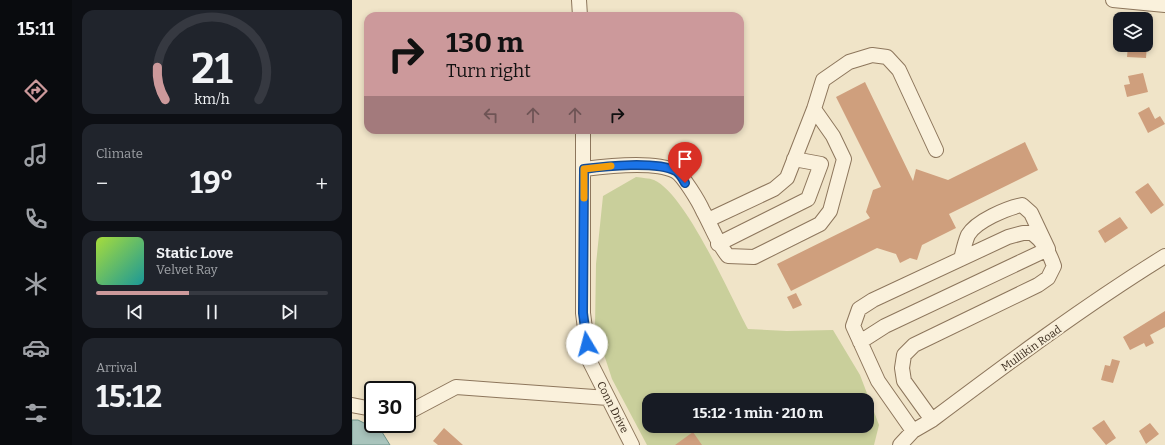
<!DOCTYPE html>
<html lang="en">
<head>
<meta charset="utf-8">
<style>
	body { margin:0; font-family:Bitter,serif; background:#20242c; color:#f1f3f6; height:100vh; display:flex; flex-direction:column; font-size:15px; white-space:nowrap }
	* { box-sizing:border-box; margin:0 }
	p { font-size:13px; color:#9ea1a6 }
	.icon { flex:none; width:22px; height:22px; fill:none; stroke:currentColor; stroke-width:2; stroke-linecap:round; stroke-linejoin:round }
	.map { position:relative; flex:1; overflow:hidden }
	.panel { display:flex; flex-direction:column; gap:10px; padding:10px; background:#0d0f14; width:280px }
	.panel>* { flex:none }
	.guide { position:absolute; left:12px; top:12px; width:380px; height:122px; border-radius:12px; box-shadow:0 2px 6px #0003; background:#cc999b; color:#111; overflow:hidden }
	.controls { position:absolute; left:761px; top:12px; display:grid; gap:8px }
	.controls a { display:grid; place-items:center; width:40px; height:40px; border-radius:8px; background:#171b24; box-shadow:0 2px 6px #0003; font-size:20px }
	.speed { position:absolute; left:12px; top:381px; display:flex; gap:8px; font-size:20px; font-weight:700; text-align:center }
	.speed>* { display:grid; place-content:center; width:52px; height:52px; border-radius:50%; background:#171b24; box-shadow:0 2px 6px #0003; line-height:1 }
	.speed .limit { border:2px solid #111; border-radius:6px; background:#fff; color:#111 }
	.pin { position:absolute; display:grid; place-items:center; width:34px; height:34px; color:#fff; margin:-41px -17px; border-radius:50% 50% 50% 0; rotate:-45deg; box-shadow:0 0 4px #0007 }
	.pin .icon { rotate:45deg }
	.me { position:absolute; width:44px; margin:-22px; rotate:352deg; stroke-linejoin:round; filter:drop-shadow(0 0 3px #0008) }
	.turn { display:flex; align-items:center; gap:14px; height:84px; padding:0 16px; font-size:18px }
	.turn .icon { width:52px; height:52px; stroke-width:2.5 }
	.turn b { display:block; font-size:28px; line-height:34px }
	.lanes { display:flex; align-items:center; height:38px; padding:0 16px; background:#0003; justify-content:center; gap:20px; direction:ltr }
	.lanes .off { opacity:.35 }
	.big { font-size:30px; font-weight:700; line-height:1.1 }
	.panel .tile { flex:1; display:flex; flex-direction:column; justify-content:center; gap:6px; min-width:0; padding:0 14px; border-radius:12px; background:#20242c }
	.panel .dial { align-items:center; gap:0 }
	.dial svg { height:104px; overflow:visible; fill:none; stroke:#363941; stroke-width:7; stroke-linecap:round; text-anchor:middle }
	.dial text { fill:#f1f3f6; stroke:none }
	.song { display:flex; align-items:center; gap:12px }
	.cover { width:48px; height:48px; border-radius:6px; background:linear-gradient(135deg,hsl(80 70% 55%),hsl(180 70% 35%)) }
	.played { height:4px; border-radius:2px; background:linear-gradient(90deg,#cc999b 40%,#363941 40%) }
	.keys { display:flex; justify-content:space-around; direction:ltr }
	.heat { display:flex; justify-content:space-between; align-items:center; font-size:22px; direction:ltr }
	.trip { position:absolute; left:290px; top:393px; width:232px; height:40px; border-radius:12px; background:#171b24; box-shadow:0 2px 6px #0003; font-weight:700; line-height:40px; text-align:center }
	main { display:flex; flex:1; min-height:0 }
	.menu { display:flex; flex-direction:column; width:72px; justify-content:space-around; align-items:center; background:#090b0e; color:#9ea1a6 }
	.menu .icon { width:28px; height:28px }
	.menu .on { color:#cc999b }
	.menu b { font-size:18px; color:#f1f3f6 }
	.map>svg:first-child { display:block }
</style>
</head>
<body>
<main>
<nav class="menu">
<b>15:11</b>
<svg class="icon on" aria-label="directions" viewBox="0 0 24 24"><path d="M12 3l9 9-9 9-9-9zM9 14v-3h6M13 9l2 2-2 2"/></svg>
<svg class="icon" aria-label="music" viewBox="0 0 24 24"><path d="M9 18V5l10-2v13"/><circle cx="6" cy="18" r="3"/><circle cx="16" cy="16" r="3"/></svg>
<svg class="icon" aria-label="phone" viewBox="0 0 24 24"><path d="M5 4h4l2 5-3 2q2 4 5 5l2-3 5 2v4C11 20 4 13 5 4z"/></svg>
<svg class="icon" aria-label="climate" viewBox="0 0 24 24"><path d="M12 3v18M4 7l16 10M4 17L20 7"/></svg>
<svg class="icon" aria-label="car" viewBox="0 0 24 24"><path d="M5 17H2v-5l4-1 3-4h7l3 4 3 1v5h-3M9 17h6M6 11h13"/><circle cx="7" cy="17" r="2"/><circle cx="17" cy="17" r="2"/></svg>
<svg class="icon" aria-label="filters" viewBox="0 0 24 24"><path d="M4 7h16M4 17h16"/><circle cx="9" cy="7" r="2"/><circle cx="15" cy="17" r="2"/></svg>
</nav>
<section class="panel">
<div class="tile dial"><svg viewBox="0 0 100 80">
<path d="M14 69A42 42 0 1 1 86 69"/>
<path d="M14 69A42 42 0 0 1 8 44" stroke="#cc999b"/>
<text x="50" y="56" font-size="32" font-weight="700">21</text>
<text x="50" y="72" font-size="11">km/h</text>
</svg></div>
<div class="tile"><p>Climate</p>
<div class="heat"><a>−</a><b class="big">19°</b><a>+</a></div>
</div>
<div class="tile">
<div class="song"><i class="cover"></i><div><b>Static Love</b><p>Velvet Ray</p></div></div>
<div class="played"></div>
<div class="keys"><svg class="icon" aria-label="previous" viewBox="0 0 24 24"><path d="M18 5L8 12l10 7zM5 5v14"/></svg><svg class="icon" aria-label="pause" viewBox="0 0 24 24"><path d="M8 5v14M16 5v14"/></svg><svg class="icon" aria-label="next" viewBox="0 0 24 24"><path d="M6 5l10 7-10 7zM19 5v14"/></svg></div>
</div>
<div class="tile"><p>Arrival</p><b class="big">15:12</b></div>
</section>
<div class="map">
<svg width="813" height="445" viewBox="0 0 813 445">
	<rect width="100%" height="100%" fill="#f0e4c8"/>
	<path fill="#c9cf9b" fill-rule="evenodd" d="M284,177C290,178 297,178 302,180C334,194 378,296 396,329L435,331L481,330L508,375L527,425L522,445H295L260,379L243,327L244,264L251,196ZM297,400H515V426H297Z"/>
	<path fill="#a9c4bc" stroke="#6f938a" d="M0,420H6L30,432L38,445H0Z"/>
	<path fill="#cf9f7d" d="M776,45H795L794,58L775,57Z
		M791,73L796,92L775,97L772,85L778,84L776,76Z
		M513,82L561,181L564,169L596,180L673,142L686,170L597,214L604,228L570,245L565,260L558,258L548,263L544,254L525,248L439,291L425,264L518,218L514,212L521,190L529,187L484,97Z
		M797,107L803,119L808,116L813,124L796,133L786,113Z
		M796,183L812,205L799,214L783,192Z
		M768,217L776,228L753,243L746,231Z
		M444,293L450,305L441,309L435,297Z
		M813,311V327L798,335L802,343L794,347L792,343L778,350L771,337Z
		M760,359L768,361L761,383L749,380L753,365L758,366Z
		M752,420L764,438L754,445L740,428Z
		M798,423L807,434L794,444L787,431Z
		M92,428L111,445H86L81,441Z
		M341,432L350,445H323Z"/>
	<g fill="none" stroke-linecap="round" stroke-linejoin="round">
		<g stroke="#8d765c" stroke-width="16">
			<path id="minor" d="M227,0L228,16
				M761,0L813,5
				M231,130V313L237,360L280,445
				M232,169C255,166 303,161 323,171C331,175 347,202 351,211C360,227 365,243 376,256L402,257L468,224L478,211L492,159L481,136L462,109
				M356,220L422,189L435,178L462,109L471,80L497,62L520,55L535,57L547,70L584,150
				M366,244L456,199L469,164L442,159
				M508,342L533,326L696,249L679,213L670,205C655,208 624,221 616,235C613,242 611,251 609,259
				M0,405L15,408L21,412
				M55,413L104,387L256,398
				M561,431L526,381L501,326L507,309L521,300L656,237L671,233H680C692,242 697,252 702,266L696,278L686,285L562,345L552,355L550,368L552,381L580,420
				M548,445L561,431L580,420C656,363 732,306 813,256"/>
		</g>
		<use href="#minor" stroke="#faf1dc" stroke-width="14"/>
	</g>
	<g fill="none" stroke-linecap="round" stroke-linejoin="round">
		<g stroke="#114b97" stroke-width="10">
			<path id="route" d="M235,344L231,313L232,169C254,166 304,161 324,171C327,173 331,179 333,183"/>
		</g>
		<use href="#route" stroke="#1a73e8" stroke-width="7"/>
		<path stroke="#f59e0b" stroke-width="7" d="M232,198V169L259,166"/>
	</g>
	<g text-anchor="middle" stroke-width="4" stroke-linejoin="round" paint-order="stroke">
		<g font-size="11" fill="#3d2e20" stroke="#f7eed8">
			<text transform="translate(679 348) rotate(-35)" y="4">Mullikin Road</text>
			<text transform="translate(261 407) rotate(63)" y="4">Conn Drive</text>
		</g>
	</g>
</svg>
<div class="controls">
<a><svg class="icon" aria-label="layers" viewBox="0 0 24 24"><path d="M12 4l9 5-9 5-9-5zM3 14l9 5 9-5"/></svg></a>
</div>
<div class="speed"><div class="limit">30</div></div>
<div class="pin" style="left:333px;top:183px;background:#d93025"><svg class="icon" aria-label="arrive" viewBox="0 0 24 24"><path d="M6 21V4h12l-3 4 3 4H6"/></svg></div>
<svg class="me" style="left:235px;top:344px" viewBox="-20 -20 40 40"><circle r="19" fill="#fff"/><path d="M0-13L10 11 0 6-10 11z" fill="#1a73e8"/></svg>
<div class="trip">15:12 · 1 min · 210 m</div>
<div class="guide">
<div class="turn"><svg class="icon" aria-label="right" viewBox="0 0 24 24"><path d="M7 20v-9h11M14 6l5 5-5 5"/></svg><div><b>130 m</b>Turn right</div></div>
<div class="lanes"><svg class="icon off" aria-label="left" viewBox="0 0 24 24"><path d="M17 20v-9H6M10 6l-5 5 5 5"/></svg><svg class="icon off" aria-label="ahead" viewBox="0 0 24 24"><path d="M12 20V5M6 11l6-6 6 6"/></svg><svg class="icon off" aria-label="ahead" viewBox="0 0 24 24"><path d="M12 20V5M6 11l6-6 6 6"/></svg><svg class="icon" aria-label="right" viewBox="0 0 24 24"><path d="M7 20v-9h11M14 6l5 5-5 5"/></svg></div>
</div>
</div>
</main>
</body>
</html>
